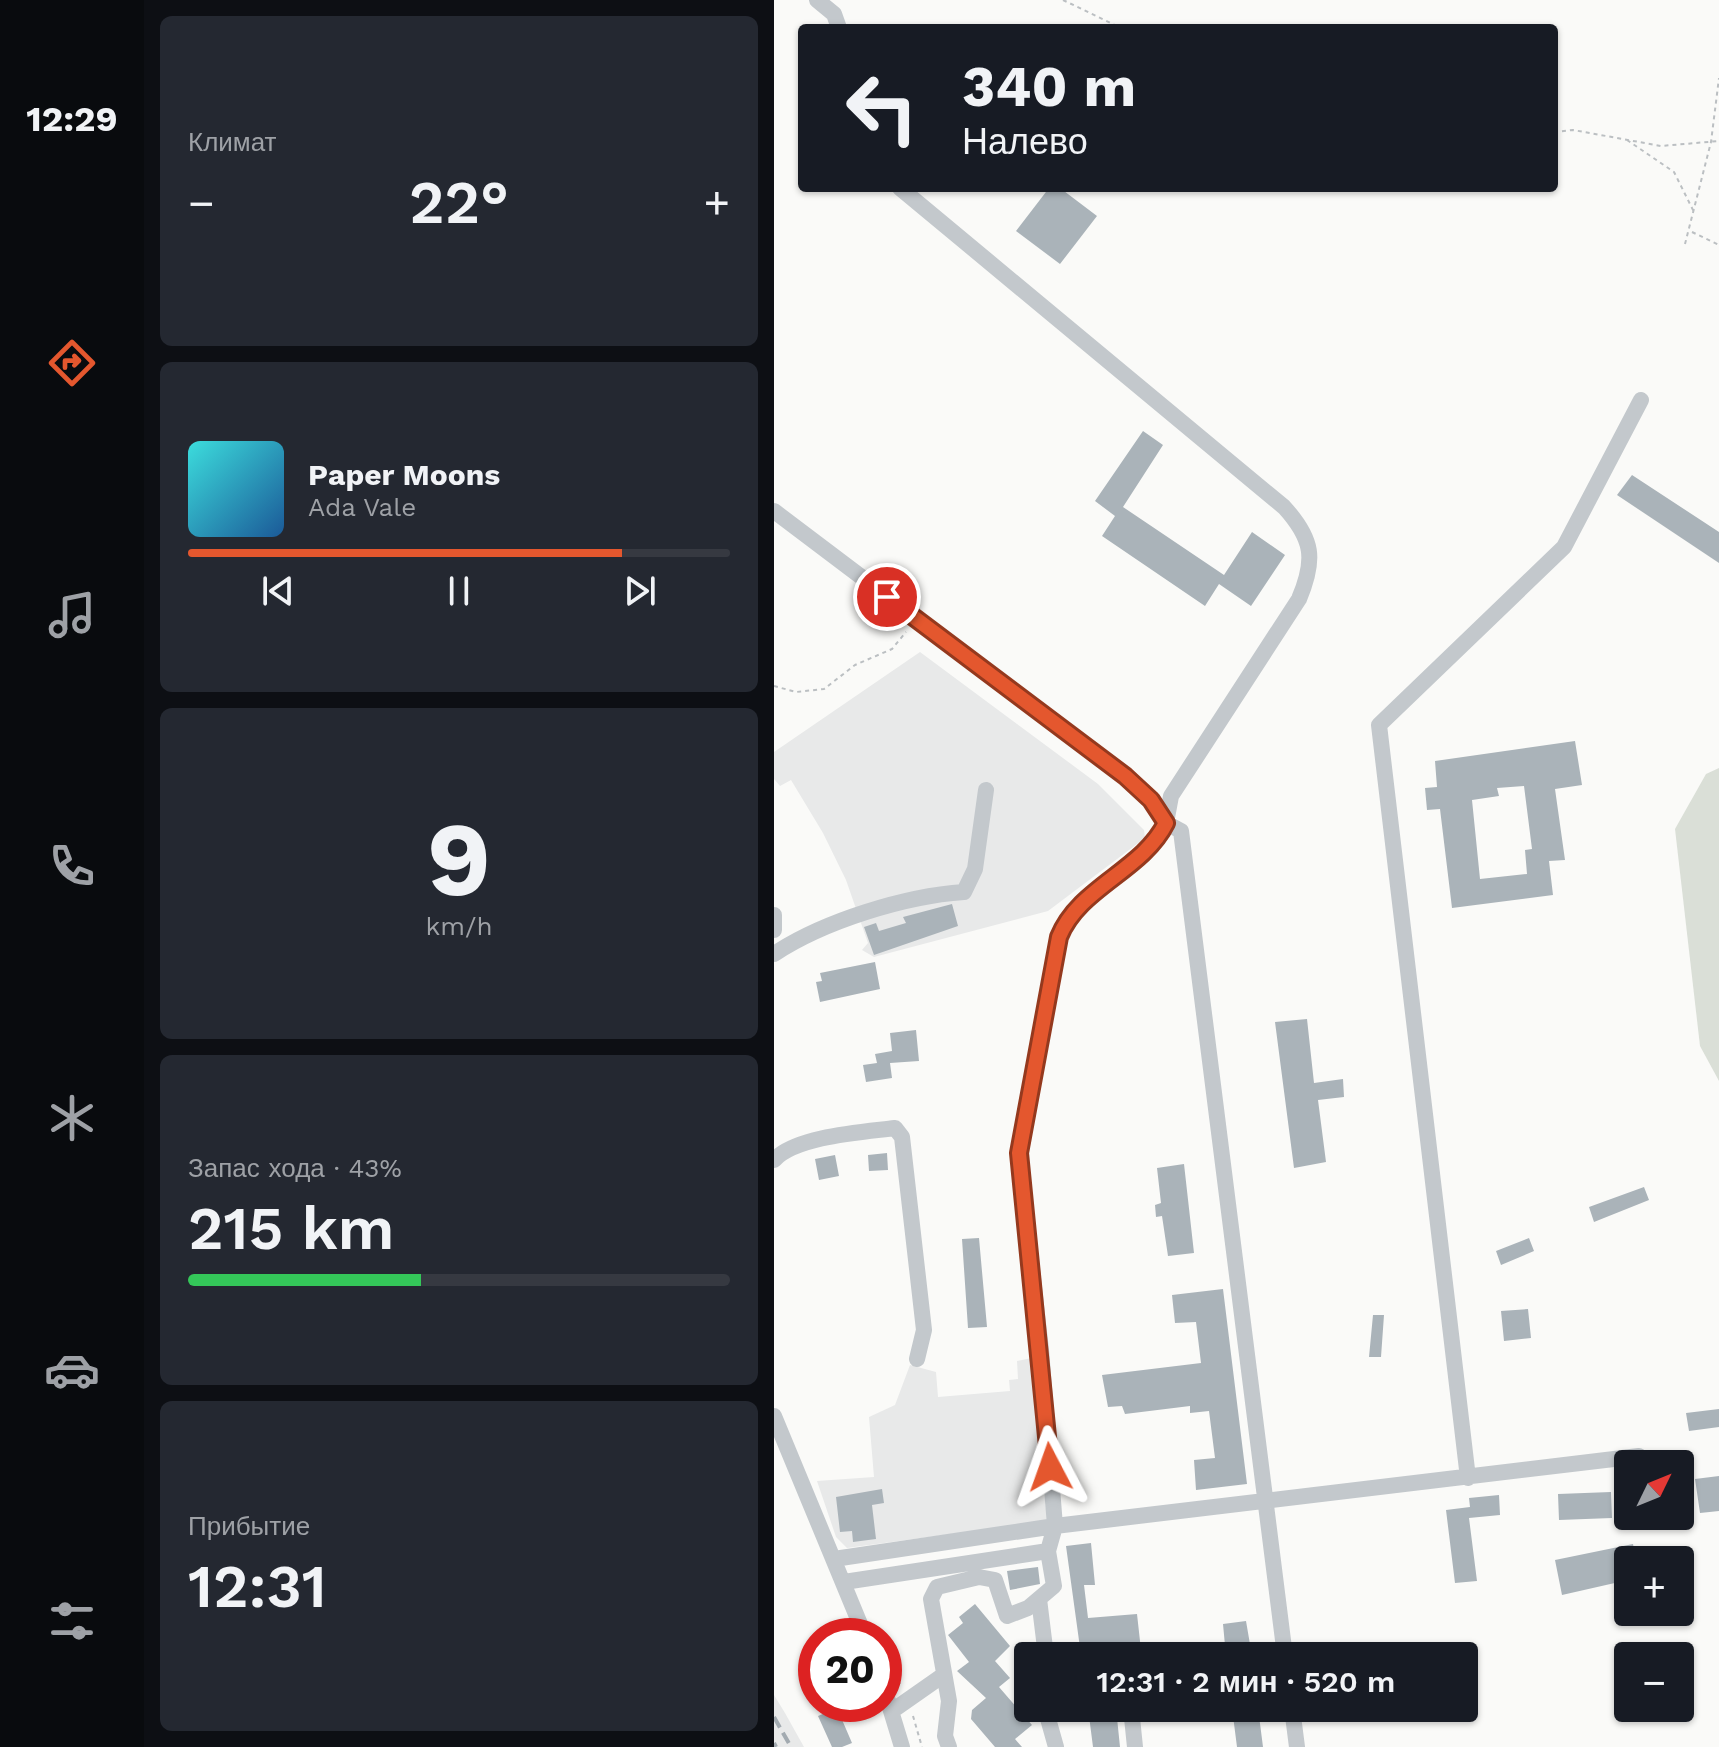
<!DOCTYPE html>
<html lang="ru">
<head>
<meta charset="utf-8">
<style>
	body { margin:0; font-family:"Work Sans",sans-serif; background:#242831; color:#f1f3f6; height:100vh; display:flex; flex-direction:column; font-size:30px; white-space:nowrap }
	* { box-sizing:border-box; margin:0 }
	p { font-size:26px; color:#9ea1a6 }
	.icon { flex:none; width:44px; height:44px; fill:none; stroke:currentColor; stroke-width:2; stroke-linecap:round; stroke-linejoin:round }
	.map { position:relative; flex:1; overflow:hidden }
	.details { display:flex; flex-direction:column; gap:16px; padding:16px; background:#0d0f14; width:630px }
	.details>* { flex:none }
	.banner { position:absolute; left:24px; top:24px; width:760px; height:168px; border-radius:8px; box-shadow:0 2px 6px #0004; background:#171b24; color:#f1f3f6; overflow:hidden }
	.needle { width:52px; rotate:47deg }
	.tools { position:absolute; left:840px; top:1450px; display:grid; gap:16px }
	.tools a { display:grid; place-items:center; width:80px; height:80px; border-radius:8px; background:#171b24; box-shadow:0 2px 6px #0004; font-size:40px }
	.speed { position:absolute; left:24px; top:1618px; display:flex; gap:16px; font-size:40px; font-weight:700; text-align:center }
	.speed>* { display:grid; place-content:center; width:104px; height:104px; border-radius:50%; background:#171b24; box-shadow:0 2px 6px #0004; line-height:1 }
	.speed .limit { border:12px solid #d22; background:#fff; color:#111 }
	.pin { position:absolute; display:grid; place-items:center; width:68px; height:68px; color:#fff; margin:-34px; border:4px solid #fff; border-radius:50%; box-shadow:0 2px 8px #0007 }
	.me { position:absolute; width:88px; margin:-44px; rotate:356deg; stroke-linejoin:round; filter:drop-shadow(0 0 6px #0008) }
	.turn { display:flex; align-items:center; gap:28px; height:168px; padding:0 32px; font-size:36px }
	.turn .icon { width:104px; height:104px; stroke-width:2.5 }
	.turn b { display:block; font-size:56px; line-height:68px }
	.big { font-size:60px; font-weight:600; line-height:1.1 }
	.details .widget { flex:1; display:flex; flex-direction:column; justify-content:center; gap:12px; min-width:0; padding:0 28px; border-radius:12px; background:#242831 }
	.details .dial { align-items:center; gap:0 }
	.dial b { font-size:104px; line-height:1 }
	.song { display:flex; align-items:center; gap:24px }
	.cover { width:96px; height:96px; border-radius:12px; background:linear-gradient(135deg,hsl(180 70% 55%),hsl(210 70% 35%)) }
	.played { height:8px; border-radius:4px; background:linear-gradient(90deg,#e4572e 80%,#363941 80%) }
	.keys { display:flex; justify-content:space-around; direction:ltr }
	.heat { display:flex; justify-content:space-between; align-items:center; font-size:44px; direction:ltr }
	.charge { height:12px; border-radius:6px; background:linear-gradient(90deg,#34c759 43%,#363941 0) }
	.trip { position:absolute; left:240px; top:1642px; width:464px; height:80px; border-radius:8px; background:#171b24; box-shadow:0 2px 6px #0004; font-weight:600; line-height:80px; text-align:center }
	main { display:flex; flex:1; min-height:0 }
	.tabs { display:flex; flex-direction:column; width:144px; justify-content:space-around; align-items:center; background:#090b0e; color:#9ea1a6 }
	.tabs .icon { width:56px; height:56px }
	.tabs .on { color:#e4572e }
	.tabs b { font-size:36px; color:#f1f3f6 }
	.map>svg:first-child { display:block }
</style>
</head>
<body>
<main>
<nav class="tabs">
<b>12:29</b>
<svg class="icon on" aria-label="directions" viewBox="0 0 24 24"><path d="M12 3l9 9-9 9-9-9zM9 14v-3h6M13 9l2 2-2 2"/></svg>
<svg class="icon" aria-label="music" viewBox="0 0 24 24"><path d="M9 18V5l10-2v13"/><circle cx="6" cy="18" r="3"/><circle cx="16" cy="16" r="3"/></svg>
<svg class="icon" aria-label="phone" viewBox="0 0 24 24"><path d="M5 4h4l2 5-3 2q2 4 5 5l2-3 5 2v4C11 20 4 13 5 4z"/></svg>
<svg class="icon" aria-label="climate" viewBox="0 0 24 24"><path d="M12 3v18M4 7l16 10M4 17L20 7"/></svg>
<svg class="icon" aria-label="car" viewBox="0 0 24 24"><path d="M5 17H2v-5l4-1 3-4h7l3 4 3 1v5h-3M9 17h6M6 11h13"/><circle cx="7" cy="17" r="2"/><circle cx="17" cy="17" r="2"/></svg>
<svg class="icon" aria-label="filters" viewBox="0 0 24 24"><path d="M4 7h16M4 17h16"/><circle cx="9" cy="7" r="2"/><circle cx="15" cy="17" r="2"/></svg>
</nav>
<section class="details">
<div class="widget"><p>Климат</p>
<div class="heat"><a>−</a><b class="big">22°</b><a>+</a></div>
</div>
<div class="widget">
<div class="song"><i class="cover"></i><div><b>Paper Moons</b><p>Ada Vale</p></div></div>
<div class="played"></div>
<div class="keys"><svg class="icon" aria-label="previous" viewBox="0 0 24 24"><path d="M18 5L8 12l10 7zM5 5v14"/></svg><svg class="icon" aria-label="pause" viewBox="0 0 24 24"><path d="M8 5v14M16 5v14"/></svg><svg class="icon" aria-label="next" viewBox="0 0 24 24"><path d="M6 5l10 7-10 7zM19 5v14"/></svg></div>
</div>
<div class="widget dial"><b>9</b><p>km/h</p></div>
<div class="widget"><p>Запас хода · 43%</p><b class="big">215 km</b><div class="charge"></div></div>
<div class="widget"><p>Прибытие</p><b class="big">12:31</b></div>
</section>
<div class="map">
<svg width="945" height="1747" viewBox="0 0 945 1747">
	<rect width="100%" height="100%" fill="#fafaf8"/>
	<path fill="#e8e9e9" d="M146,652L324,784L370,830L371,838L274,911L100,957L88,950L94,943L72,880L49,833L17,780L6,786L0,779V752Z
		M258,1358L273,1521L73,1548L62,1537L43,1481L100,1477L95,1417L121,1405L136,1365L162,1372L164,1397L236,1391L235,1380L244,1379L243,1361Z
		M0,1695L11,1713L30,1747H0Z"/>
	<path fill="#dadfd7" d="M945,768V1081L926,1046L901,829L932,774Z"/>
	<path fill="#aab3b9" fill-rule="evenodd" d="M275,188H286L323,216L286,264L242,231Z
		M369,431L389,445L349,507L450,575L478,532L511,555L477,606L445,584L431,606L328,536L341,516L321,501Z
		M858,475L945,532V563L843,495Z
		M801,741L808,785L781,789L791,860L775,861L779,895L678,908L666,809L653,810L651,788L663,787L661,761ZM750,786L758,849L751,850L753,874L706,879L698,800L725,796L723,788Z
		M178,904L184,926L100,955L90,927L102,923L105,931L132,923L129,917Z
		M101,962L106,989L46,1002L42,982L48,981L46,973Z
		M533,1019L540,1083L569,1079L570,1097L544,1100L552,1162L520,1168L501,1022Z
		M142,1030L145,1061L116,1063L118,1078L92,1082L89,1065L103,1063L101,1054L118,1051L116,1033Z
		M113,1153L114,1170L95,1171L94,1155Z
		M61,1155L65,1176L45,1180L41,1159Z
		M410,1164L420,1253L394,1256L388,1216L382,1217L381,1205L387,1203L383,1168Z
		M870,1187L875,1200L820,1222L815,1207Z
		M205,1238L213,1327L194,1328L188,1239Z
		M755,1238L760,1251L727,1265L722,1251Z
		M449,1289L473,1484L422,1490L420,1460L441,1458L435,1411L416,1413V1406L351,1414L348,1406L334,1407L328,1375L427,1363L422,1322L401,1323L398,1295Z
		M754,1309L757,1338L730,1341L727,1311Z
		M599,1315H610L607,1357H595Z
		M945,1409V1427L915,1431L912,1413Z
		M945,1476V1511L926,1513L921,1479Z
		M108,1489L110,1503L98,1505L102,1539L79,1542L78,1531L66,1532L62,1497Z
		M837,1492L838,1518L785,1520L784,1494Z
		M725,1495L726,1515L695,1518L703,1581L681,1583L672,1510L696,1507L695,1498Z
		M317,1543L321,1585H310L314,1618L363,1614L367,1650L307,1655L292,1546Z
		M859,1544L862,1560H854V1580L788,1595L781,1560Z
		M264,1567L266,1584L236,1590L233,1571Z
		M201,1604L236,1646L221,1661L236,1678L225,1687L258,1725L241,1739L248,1747H221L197,1719L198,1710L212,1698L183,1671L195,1662L174,1635L189,1623L185,1617Z
		M472,1621L478,1656H452L449,1624Z
		M63,1708L78,1743L68,1747H58L44,1716Z
		M314,1708H342L346,1747H319Z
		M458,1708H484L489,1747H463Z"/>
	<g fill="none" stroke-linecap="round" stroke-linejoin="round">
		<path stroke="#bbbfc2" stroke-width="2" stroke-dasharray="4 4" stroke-linecap="butt" d="M289,0L347,28
			M780,132L799,130L887,146L945,141
			M853,140L900,172L920,212
			M918,232L945,245
			M911,244L937,142L945,78
			M0,686L22,692L50,689L81,665L118,649L132,632
			M110,1645L126,1684
			M139,1716L148,1747"/>
		<path stroke="#c3c8cc" stroke-width="16" d="M43,0L60,14L65,28
			M126,188L510,507C539,539 542,559 525,599L397,796L392,823L407,831L511,1656
			M0,511L351,776L377,800L392,823C368,871 305,887 285,937L245,1153L267,1350L281,1526L865,1456
			M0,915V930
			M0,954C50,921 131,896 190,892L201,869L212,790
			M0,1160C22,1136 90,1132 121,1128L128,1137L150,1330L143,1359
			M0,1416L91,1636
			M694,1478L605,725L790,547L867,400
			M60,1559L281,1526L274,1551
			M70,1582L274,1551L280,1586L254,1608L233,1616L221,1580L205,1577L163,1587L157,1599L175,1701L171,1736L175,1747
			M265,1599L272,1656
			M110,1688L128,1747
			M271,1708L282,1747
			M357,1708L361,1747
			M518,1708L523,1747
			M118,1711L168,1676"/>
		<path stroke="#a2aab0" stroke-width="4" stroke-dasharray="12 6" stroke-linecap="butt" d="M0,1717L17,1747
			M0,1743L2,1747"/>
	</g>
	<g fill="none" stroke-linecap="round" stroke-linejoin="round">
		<g stroke="#94391e" stroke-width="20">
			<path id="route" d="M113,597L351,776L377,800L392,823C368,871 305,887 285,937L245,1153L276,1467"/>
		</g>
		<use href="#route" stroke="#e4572e" stroke-width="14"/>
	</g>
</svg>
<div class="tools">
<a><svg class="needle" viewBox="-14 -14 28 28"><path d="M0-13l5 13h-10z" fill="#e53935"/><path d="M0 13l5-13h-10z" fill="#9ea1a6"/></svg></a>
<a>+</a>
<a>−</a>
</div>
<div class="speed"><div class="limit">20</div></div>
<div class="pin" style="left:113px;top:597px;background:#d93025"><svg class="icon" aria-label="arrive" viewBox="0 0 24 24"><path d="M6 21V4h12l-3 4 3 4H6"/></svg></div>
<svg class="me" style="left:276px;top:1467px" viewBox="-20 -20 40 40"><path d="M0-17L14 15 0 8-14 15z" fill="#e4572e" stroke="#fff" stroke-width="4"/></svg>
<div class="trip">12:31 · 2 мин · 520 m</div>
<div class="banner">
<div class="turn"><svg class="icon" aria-label="left" viewBox="0 0 24 24"><path d="M17 20v-9H6M10 6l-5 5 5 5"/></svg><div><b>340 m</b>Налево</div></div>
</div>
</div>
</main>
</body>
</html>
